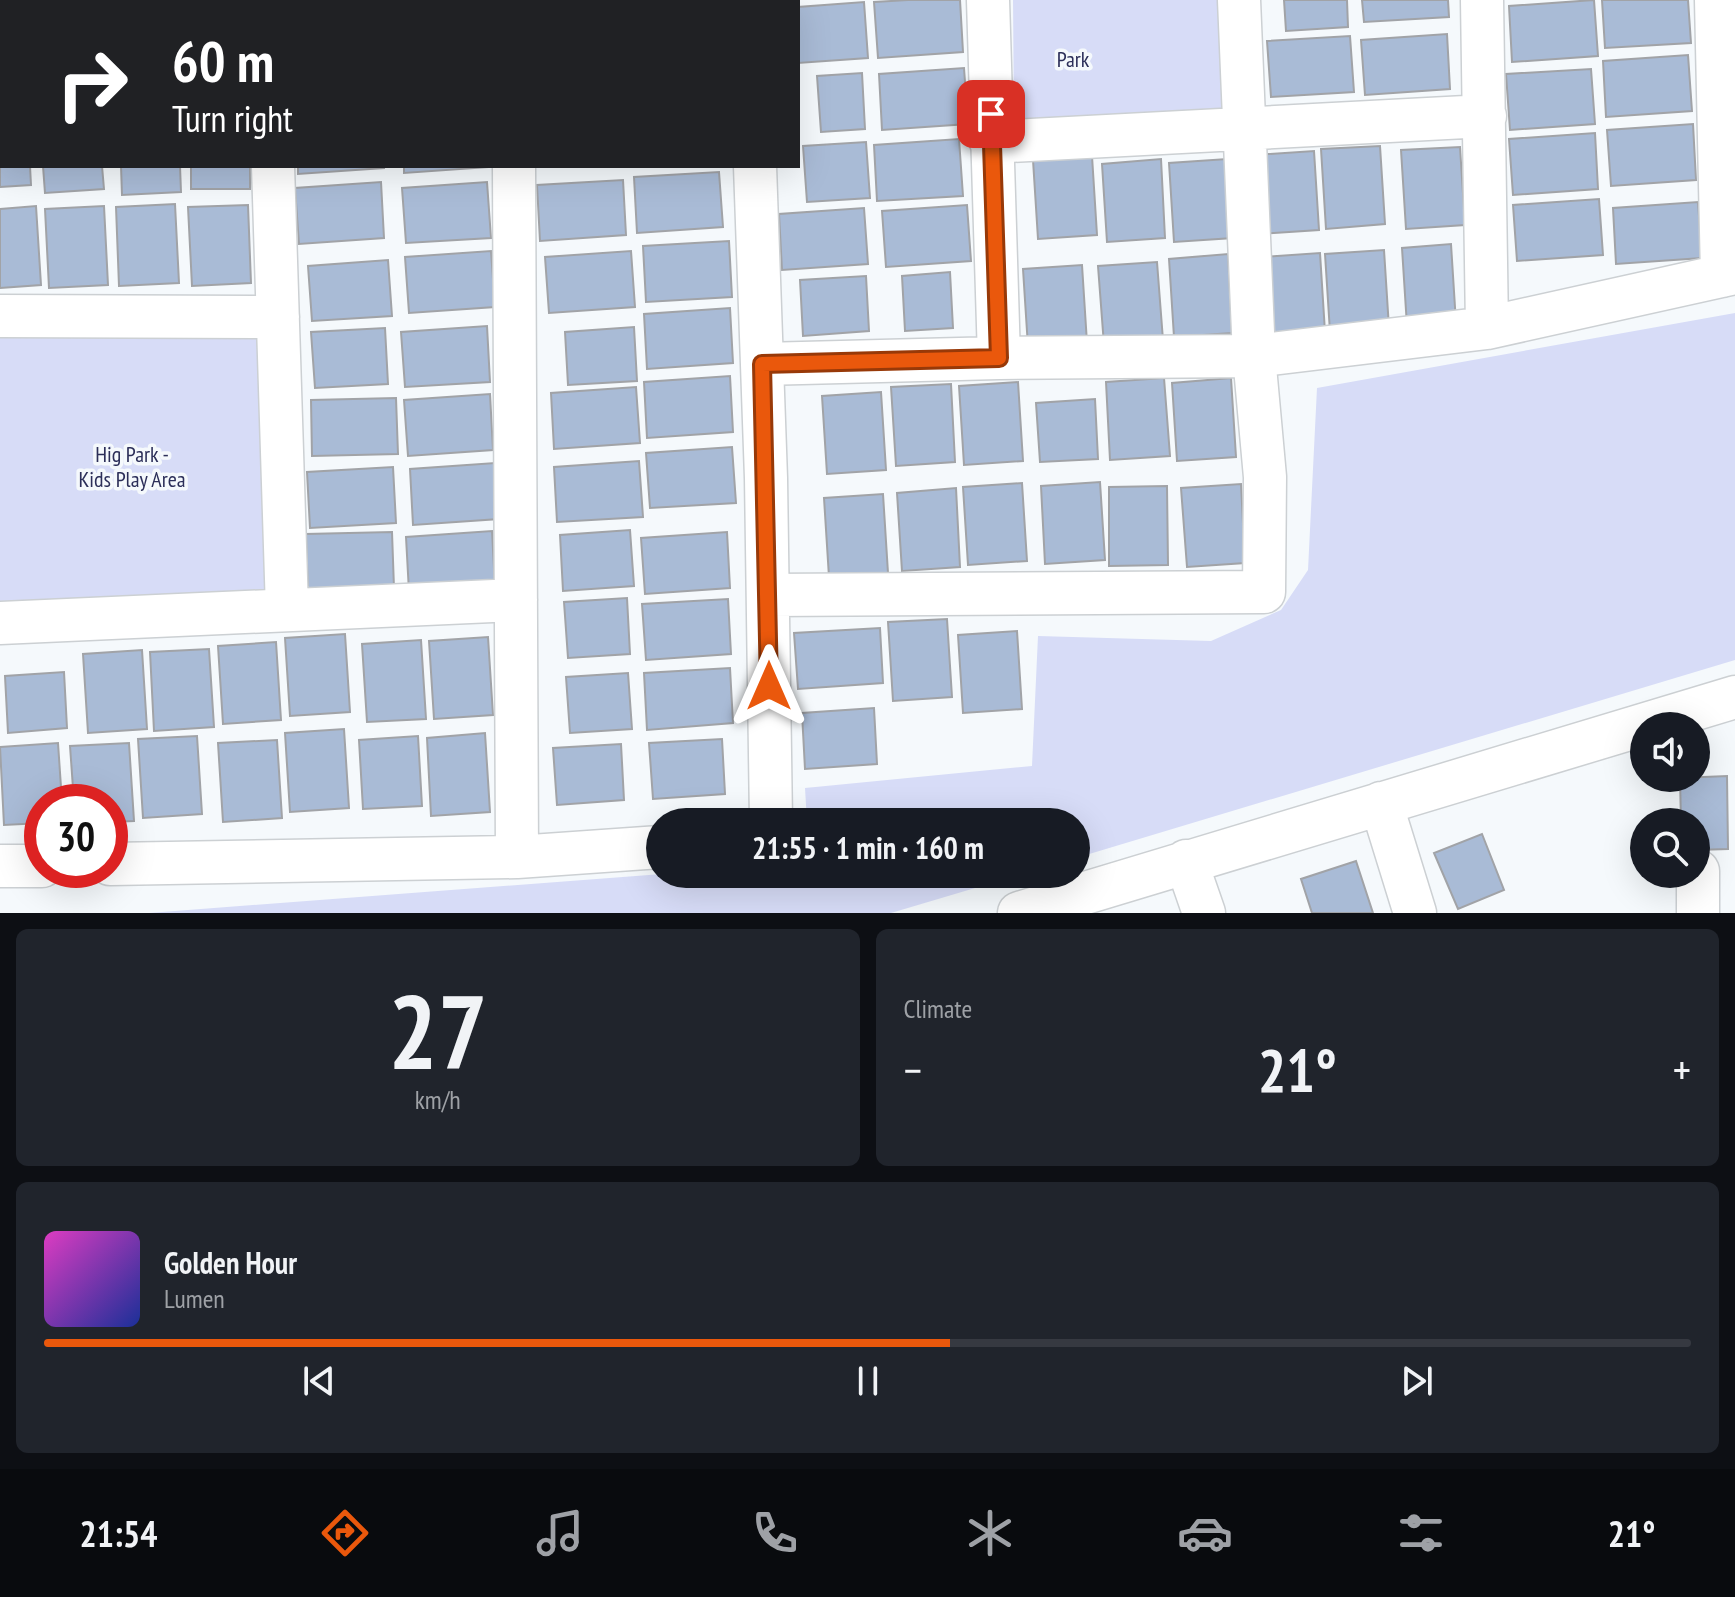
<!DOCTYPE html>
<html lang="en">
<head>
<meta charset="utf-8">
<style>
	body { margin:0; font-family:"PT Sans Narrow",sans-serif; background:#20242c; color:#f1f3f6; height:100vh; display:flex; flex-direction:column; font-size:30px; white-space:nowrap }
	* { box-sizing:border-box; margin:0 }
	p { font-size:26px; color:#9ea1a6 }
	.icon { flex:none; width:44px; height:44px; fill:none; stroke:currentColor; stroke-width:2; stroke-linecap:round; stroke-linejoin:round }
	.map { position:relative; height:913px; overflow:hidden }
	.details { display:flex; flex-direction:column; gap:16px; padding:16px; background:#0d0f14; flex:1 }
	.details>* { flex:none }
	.top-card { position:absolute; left:0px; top:0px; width:800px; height:168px; box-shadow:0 8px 32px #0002; background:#202124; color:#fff; overflow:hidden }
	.controls { position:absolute; left:1630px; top:712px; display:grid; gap:16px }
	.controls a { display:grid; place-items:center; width:80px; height:80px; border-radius:50%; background:#171b24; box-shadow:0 8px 32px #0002; font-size:40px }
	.speed { position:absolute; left:24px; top:784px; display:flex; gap:16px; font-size:40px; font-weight:700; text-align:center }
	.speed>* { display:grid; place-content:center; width:104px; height:104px; border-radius:50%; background:#171b24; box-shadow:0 8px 32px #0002; line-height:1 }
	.speed .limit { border:12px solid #d22; background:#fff; color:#111 }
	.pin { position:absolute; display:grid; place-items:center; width:68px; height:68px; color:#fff; margin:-34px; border-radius:16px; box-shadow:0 4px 12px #0006 }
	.me { position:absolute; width:88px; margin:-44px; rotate:0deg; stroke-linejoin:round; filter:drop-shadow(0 0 6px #0008) }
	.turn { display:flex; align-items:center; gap:28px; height:168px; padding:0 40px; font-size:36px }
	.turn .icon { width:104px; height:104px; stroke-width:2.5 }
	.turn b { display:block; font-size:56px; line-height:68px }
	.big { font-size:60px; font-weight:700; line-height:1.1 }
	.details .tile { flex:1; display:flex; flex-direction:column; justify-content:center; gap:12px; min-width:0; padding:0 28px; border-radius:12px; background:#20242c }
	.details .dial { align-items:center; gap:0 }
	.dial b { font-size:104px; line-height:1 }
	.song { display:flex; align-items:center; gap:24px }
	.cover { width:96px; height:96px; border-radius:12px; background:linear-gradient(135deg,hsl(310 70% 55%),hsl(230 70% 35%)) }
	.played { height:8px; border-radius:4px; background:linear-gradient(90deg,#ea580c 55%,#363941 55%) }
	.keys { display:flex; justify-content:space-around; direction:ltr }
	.heat { display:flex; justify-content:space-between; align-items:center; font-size:44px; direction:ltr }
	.details .tiles { flex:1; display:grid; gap:16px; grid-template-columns:1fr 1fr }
	.tile:last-child { grid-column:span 2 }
	.trip { position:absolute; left:646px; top:808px; width:444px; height:80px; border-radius:40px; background:#171b24; box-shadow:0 8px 32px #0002; font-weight:700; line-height:80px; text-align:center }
	.menu { display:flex; height:128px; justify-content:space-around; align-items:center; background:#090b0e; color:#9ea1a6 }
	.menu .icon { width:56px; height:56px }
	.menu .selected { color:#ea580c }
	.menu b { font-size:36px; color:#f1f3f6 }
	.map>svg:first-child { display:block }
</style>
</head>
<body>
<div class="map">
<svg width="1735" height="913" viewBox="0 0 1735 913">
	<rect width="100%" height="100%" fill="#f5f9fc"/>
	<path fill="#d7dcf7" d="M1013,0H1218L1223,108L1014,122Z
		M1735,313V660L1076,858V822H807L805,788L1032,766L1038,636L1211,641L1281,610L1308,570L1317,388Z
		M0,335H262L270,592L0,606Z
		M662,874H1022L891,913H149Z"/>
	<path fill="#a9bbd6" stroke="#a1a3a7" stroke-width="2" d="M0,0L23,2H2L0,36Z
		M28,0H88V2H29Z
		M103,0H162V2H103Z
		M176,0H235V2H176Z
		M242,0H301V2H242Z
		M306,0H373V2H306Z
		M382,0H441L442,2H382Z
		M445,0H504V2H445Z
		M513,0H573V2H514Z
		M582,0H641L642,2H582Z
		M656,0H715V2H656Z
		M908,0H960L963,52L878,58L874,2Z
		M1284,0H1347L1348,27L1286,31Z
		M1362,0H1448L1449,17L1364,22Z
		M1594,0L1598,56L1512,62L1509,6Z
		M1602,0H1688L1691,43L1605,48Z
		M864,2L868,58L798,63V7Z
		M1447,34L1450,89L1365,95L1361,40Z
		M1350,36L1354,92L1271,97L1267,41Z
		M1688,55L1692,111L1606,117L1603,61Z
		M964,68L968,124L882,130L879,74Z
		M1591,69L1595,124L1510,130L1506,74Z
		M862,73L865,129L821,132L817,76Z
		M0,108H2V166H30L31,185L0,187Z
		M1693,124L1696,180L1611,186L1607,130Z
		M1595,133L1598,189L1513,195L1509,139Z
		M959,139L963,196L877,201L874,145Z
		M866,142L870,198L807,202L803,146Z
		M1380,146L1385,224L1326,229L1321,149Z
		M1460,147L1465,225L1406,229L1401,150Z
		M1314,151L1319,230L1260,234L1255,155Z
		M1092,156L1097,235L1038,239L1033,160Z
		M1161,159L1165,238L1107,242L1102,164Z
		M1227,159L1233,238L1174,242L1169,163Z
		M43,166H102L104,189L45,193Z
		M121,166H180L181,192L122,195Z
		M191,166H250V189H191Z
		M298,166H384V168L298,174Z
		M404,166H489L490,167L404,173Z
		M719,172L723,227L637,233L634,177Z
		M623,180L626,235L540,241L537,185Z
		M381,182L384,238L299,244L295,188Z
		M487,182L491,238L406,243L402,188Z
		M1599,199L1603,255L1517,261L1513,205Z
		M1698,202L1702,258L1616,264L1613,208Z
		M175,204L179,283L119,286L116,207Z
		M248,205L251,283L192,286L188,207Z
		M967,205L971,261L886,267L882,211Z
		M36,206L41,285L0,288V209Z
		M104,206L108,285L49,288L45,209Z
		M864,208L868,264L782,270L779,214Z
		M729,241L732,297L646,302L643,246Z
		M1451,244L1456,323L1407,326L1402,248Z
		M1384,250L1389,328L1330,332L1325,254Z
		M491,251L495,307L409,313L405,257Z
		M631,251L635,307L549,313L545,257Z
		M1320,253L1325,332L1266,336L1261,257Z
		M1228,254L1232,333L1174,337L1169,259Z
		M388,260L392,316L312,321L308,266Z
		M1157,262L1163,340L1104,345L1098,266Z
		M1082,265L1087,343L1028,347L1023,269Z
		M950,272L953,328L905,331L902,276Z
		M866,276L869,331L803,336L800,280Z
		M730,308L733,363L647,369L644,314Z
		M487,326L490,382L405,387L401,332Z
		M634,327L637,381L568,385L565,332Z
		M385,328L388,384L315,388L311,332Z
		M730,376L733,432L647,438L644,382Z
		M1164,378L1170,456L1110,460L1106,382Z
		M1231,378L1236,457L1177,461L1172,383Z
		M1018,382L1023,461L964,465L959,386Z
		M951,384L955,462L896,466L891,387Z
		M636,387L640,443L554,449L551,393Z
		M881,392L886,470L827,474L822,396Z
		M490,394L493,450L408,456L404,400Z
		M396,398L398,454L312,456L311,400Z
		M1095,399L1098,459L1040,462L1036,403Z
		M732,447L736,503L650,508L646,453Z
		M639,461L643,517L557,522L554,467Z
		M495,463L499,519L413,525L410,469Z
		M393,467L396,523L310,528L307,472Z
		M1100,482L1105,560L1045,564L1041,486Z
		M1022,483L1027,561L968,565L963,487Z
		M1241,484L1245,563L1187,567L1181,488Z
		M1167,486L1168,565L1109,566V487Z
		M956,488L960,567L902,571L897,493Z
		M883,494L888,573L829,577L824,498Z
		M630,530L634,586L563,591L560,535Z
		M492,531L495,587L409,592L406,537Z
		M392,532L394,588L308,591L306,534Z
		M727,532L730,588L645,594L641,538Z
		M627,598L630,654L568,658L564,602Z
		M728,599L731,654L646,660L642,604Z
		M947,619L952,697L893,701L888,622Z
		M880,628L883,683L798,689L794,633Z
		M1017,631L1022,709L963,713L958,635Z
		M345,634L350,712L290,716L285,638Z
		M488,637L493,715L434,719L429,641Z
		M421,640L426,719L367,722L362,644Z
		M276,642L281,720L223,724L218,646Z
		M209,649L214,727L154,731L150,652Z
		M142,650L147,729L88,733L83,654Z
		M730,668L733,723L647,730L644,673Z
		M64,672L67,728L8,733L5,676Z
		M628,673L632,729L570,733L566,677Z
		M874,708L877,764L805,769L802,713Z
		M344,729L349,808L290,812L285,733Z
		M485,733L490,812L431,816L427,738Z
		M197,736L202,814L143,818L138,739Z
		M418,736L422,806L363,809L359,740Z
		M722,739L725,794L653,799L649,743Z
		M277,740L282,818L223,822L218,743Z
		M58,743L62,802H42V823L4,825L0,747Z
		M129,743L134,821L110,822V802H74L70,746Z
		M621,744L624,800L557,805L553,748Z
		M1727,776L1728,849L1696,850V822H1681L1680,778Z
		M1482,834L1504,890L1458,909L1434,853Z
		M1356,861L1373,913H1312L1301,879Z"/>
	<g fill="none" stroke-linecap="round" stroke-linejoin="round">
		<g stroke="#ccd0d3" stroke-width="45">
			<path id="minor" d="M747,0V2
				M988,0L999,358
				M1482,0L1487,328
				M1716,0L1722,276
				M0,84H2
				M991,142L1485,116
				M273,166L287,610
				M514,166L517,857
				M755,166L766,478L771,822
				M0,316L278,317
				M762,364L999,358L1254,356L1487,328L1735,273
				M769,595L1264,592L1265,477L1254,356L1239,0
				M0,623L516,600
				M1381,803L1415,913
				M1186,861L1204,913
				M110,864L517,857L660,847
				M0,866H42
				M1019,913L1735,697
				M1698,913V871"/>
		</g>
		<use href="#minor" stroke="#fff" stroke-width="42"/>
	</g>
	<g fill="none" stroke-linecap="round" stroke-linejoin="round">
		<g stroke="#983908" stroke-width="20">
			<path id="route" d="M769,686L762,364L999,358L991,114"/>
		</g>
		<use href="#route" stroke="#ea580c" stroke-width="14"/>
	</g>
	<g text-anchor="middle" stroke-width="7" stroke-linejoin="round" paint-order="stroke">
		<g font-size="22" fill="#2c2f59" stroke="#f5f9fc">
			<text x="1073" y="67">Park</text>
			<text x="132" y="462">Hig Park -<tspan x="132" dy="25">Kids Play Area</tspan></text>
		</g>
	</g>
</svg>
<div class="controls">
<a><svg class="icon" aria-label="sound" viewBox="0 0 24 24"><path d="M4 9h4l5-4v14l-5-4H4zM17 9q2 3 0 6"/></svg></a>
<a><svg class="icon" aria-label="search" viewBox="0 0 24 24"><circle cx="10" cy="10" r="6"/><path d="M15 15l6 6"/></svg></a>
</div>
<div class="speed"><div class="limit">30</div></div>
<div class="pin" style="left:991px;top:114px;background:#d93025"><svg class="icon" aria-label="arrive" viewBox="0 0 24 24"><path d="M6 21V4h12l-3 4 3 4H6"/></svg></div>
<svg class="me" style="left:769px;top:686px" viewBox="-20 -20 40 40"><path d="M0-17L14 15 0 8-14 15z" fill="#ea580c" stroke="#fff" stroke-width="4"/></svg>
<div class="trip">21:55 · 1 min · 160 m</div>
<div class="top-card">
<div class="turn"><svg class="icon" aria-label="right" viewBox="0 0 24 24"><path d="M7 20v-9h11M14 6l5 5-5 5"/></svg><div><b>60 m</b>Turn right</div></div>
</div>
</div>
<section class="details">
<div class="tiles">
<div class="tile dial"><b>27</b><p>km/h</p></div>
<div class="tile"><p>Climate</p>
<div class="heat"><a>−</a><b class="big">21°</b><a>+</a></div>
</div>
<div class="tile">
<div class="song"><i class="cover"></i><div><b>Golden Hour</b><p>Lumen</p></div></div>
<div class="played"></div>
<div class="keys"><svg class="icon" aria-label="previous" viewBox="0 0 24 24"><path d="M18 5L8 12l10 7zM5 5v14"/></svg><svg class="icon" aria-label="pause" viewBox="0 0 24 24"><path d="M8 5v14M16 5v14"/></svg><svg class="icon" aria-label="next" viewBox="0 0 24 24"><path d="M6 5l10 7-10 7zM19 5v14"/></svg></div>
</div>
</div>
</section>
<nav class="menu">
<b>21:54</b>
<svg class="icon selected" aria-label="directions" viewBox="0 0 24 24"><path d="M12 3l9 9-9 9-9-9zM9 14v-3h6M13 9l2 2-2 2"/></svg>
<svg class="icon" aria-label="music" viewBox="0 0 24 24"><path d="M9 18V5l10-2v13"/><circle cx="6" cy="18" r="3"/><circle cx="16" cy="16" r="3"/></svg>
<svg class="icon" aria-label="phone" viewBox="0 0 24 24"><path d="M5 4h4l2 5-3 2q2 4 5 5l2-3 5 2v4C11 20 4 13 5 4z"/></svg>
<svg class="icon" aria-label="climate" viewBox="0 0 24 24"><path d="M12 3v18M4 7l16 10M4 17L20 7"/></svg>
<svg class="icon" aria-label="car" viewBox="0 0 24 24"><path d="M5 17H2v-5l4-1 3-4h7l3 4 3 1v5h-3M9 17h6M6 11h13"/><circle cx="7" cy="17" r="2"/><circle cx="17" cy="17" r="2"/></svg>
<svg class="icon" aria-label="filters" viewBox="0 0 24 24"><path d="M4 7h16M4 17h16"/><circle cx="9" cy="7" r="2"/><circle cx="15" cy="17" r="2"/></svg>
<b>21°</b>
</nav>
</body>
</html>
